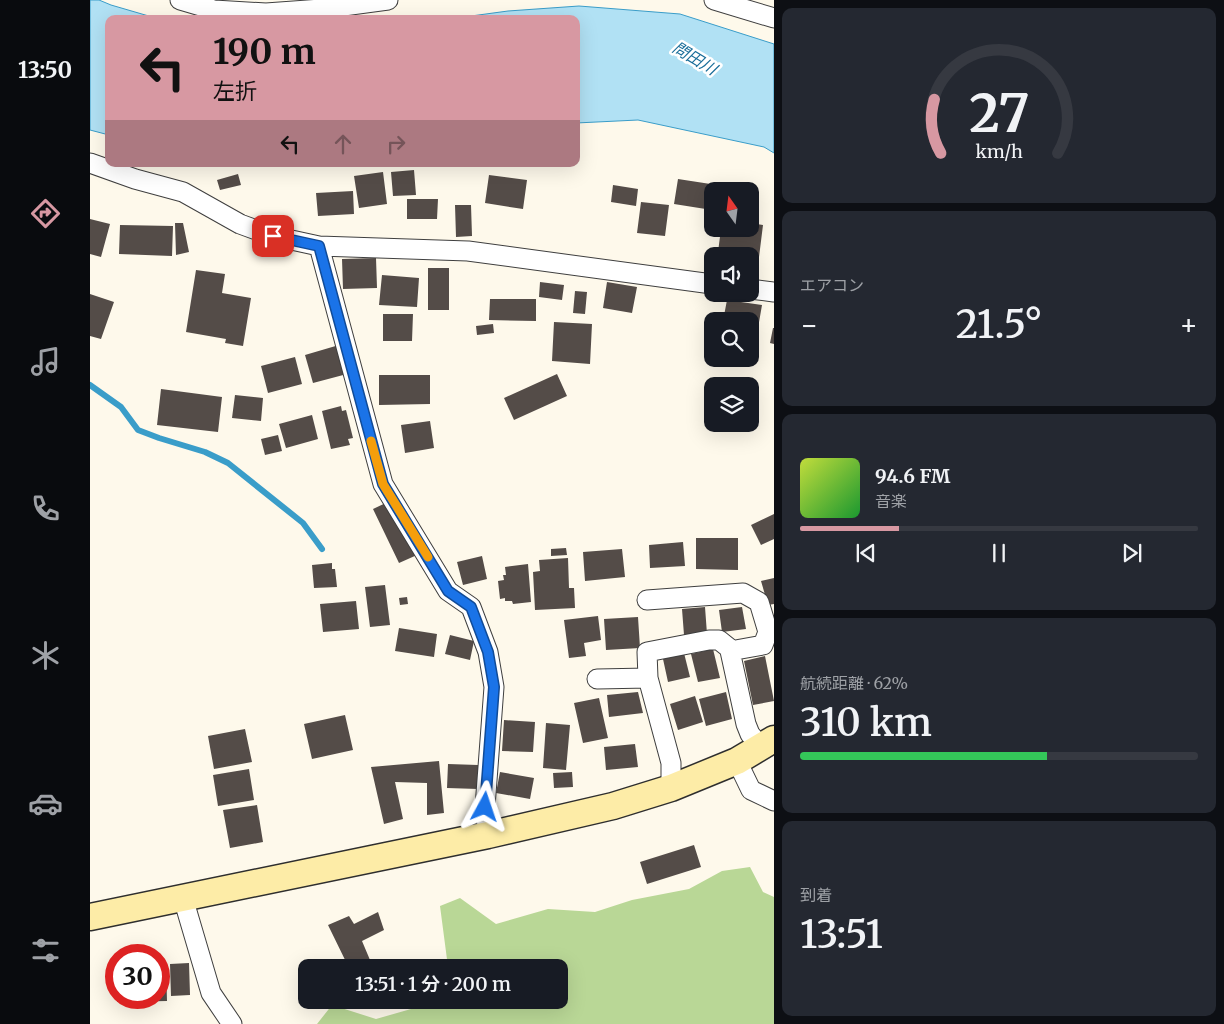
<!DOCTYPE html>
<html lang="ja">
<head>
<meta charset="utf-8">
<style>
	body { margin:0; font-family:Merriweather,"Noto Sans JP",serif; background:#242831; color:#f1f3f6; height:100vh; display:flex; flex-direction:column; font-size:19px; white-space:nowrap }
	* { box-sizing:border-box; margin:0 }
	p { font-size:16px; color:#9ea1a6 }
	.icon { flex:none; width:28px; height:28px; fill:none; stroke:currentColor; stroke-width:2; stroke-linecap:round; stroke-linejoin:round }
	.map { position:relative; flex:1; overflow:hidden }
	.details { display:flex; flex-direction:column; gap:8px; padding:8px; background:#0d0f14; width:450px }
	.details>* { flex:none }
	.banner { position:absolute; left:15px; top:15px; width:475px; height:152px; border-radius:10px; box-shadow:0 5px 20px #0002; background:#d798a2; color:#111; overflow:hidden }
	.needle { width:32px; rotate:346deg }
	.buttons { position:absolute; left:614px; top:182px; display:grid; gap:10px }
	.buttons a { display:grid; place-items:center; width:55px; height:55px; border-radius:10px; background:#171b24; box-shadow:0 5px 20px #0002; font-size:25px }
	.speed { position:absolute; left:15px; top:944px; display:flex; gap:10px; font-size:25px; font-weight:700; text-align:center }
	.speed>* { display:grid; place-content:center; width:65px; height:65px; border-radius:50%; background:#171b24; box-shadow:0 5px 20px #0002; line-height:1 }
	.speed .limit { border:8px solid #d22; background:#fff; color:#111 }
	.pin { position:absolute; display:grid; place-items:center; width:42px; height:42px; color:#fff; margin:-21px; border-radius:10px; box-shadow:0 2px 8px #0006 }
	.me { position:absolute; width:55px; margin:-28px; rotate:5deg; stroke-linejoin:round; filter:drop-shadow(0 0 4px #0008) }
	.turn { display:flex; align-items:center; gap:18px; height:105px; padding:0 25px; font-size:22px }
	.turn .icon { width:65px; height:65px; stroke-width:2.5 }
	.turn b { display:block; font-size:35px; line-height:42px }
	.lanes { display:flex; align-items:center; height:48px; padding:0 25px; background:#0003; justify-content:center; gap:25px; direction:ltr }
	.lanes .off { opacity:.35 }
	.big { font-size:38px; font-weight:600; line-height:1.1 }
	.details .card { flex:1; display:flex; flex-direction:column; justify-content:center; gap:8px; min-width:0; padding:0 18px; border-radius:10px; background:#242831 }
	.details .dial { align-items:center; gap:0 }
	.dial svg { height:130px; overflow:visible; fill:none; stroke:#363941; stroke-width:7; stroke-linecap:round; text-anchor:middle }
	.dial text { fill:#f1f3f6; stroke:none }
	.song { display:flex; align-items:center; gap:15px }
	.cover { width:60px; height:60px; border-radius:8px; background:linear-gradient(135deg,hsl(70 70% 55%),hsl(130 70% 35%)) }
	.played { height:5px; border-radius:2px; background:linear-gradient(90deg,#d798a2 25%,#363941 25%) }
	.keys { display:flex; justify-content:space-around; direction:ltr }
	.heat { display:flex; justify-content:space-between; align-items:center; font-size:28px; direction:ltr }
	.charge { height:8px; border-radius:4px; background:linear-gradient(90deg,#34c759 62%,#363941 0) }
	.trip { position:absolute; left:208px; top:959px; width:270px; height:50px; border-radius:10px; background:#171b24; box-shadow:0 5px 20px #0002; font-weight:600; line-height:50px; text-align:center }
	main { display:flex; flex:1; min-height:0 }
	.tab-bar { display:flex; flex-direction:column; width:90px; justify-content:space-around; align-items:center; background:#090b0e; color:#9ea1a6 }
	.tab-bar .icon { width:35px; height:35px }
	.tab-bar .selected { color:#d798a2 }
	.tab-bar b { font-size:22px; color:#f1f3f6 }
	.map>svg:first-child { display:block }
</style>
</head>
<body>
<main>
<nav class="tab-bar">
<b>13:50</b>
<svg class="icon selected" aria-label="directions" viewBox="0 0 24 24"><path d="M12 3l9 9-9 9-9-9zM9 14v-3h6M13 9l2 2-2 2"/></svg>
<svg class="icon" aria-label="music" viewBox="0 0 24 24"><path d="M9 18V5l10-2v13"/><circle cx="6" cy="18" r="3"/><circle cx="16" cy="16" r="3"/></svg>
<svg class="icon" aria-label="phone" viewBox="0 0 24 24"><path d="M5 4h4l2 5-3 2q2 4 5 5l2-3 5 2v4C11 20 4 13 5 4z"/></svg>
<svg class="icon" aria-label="climate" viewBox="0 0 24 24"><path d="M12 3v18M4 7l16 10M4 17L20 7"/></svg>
<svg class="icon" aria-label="car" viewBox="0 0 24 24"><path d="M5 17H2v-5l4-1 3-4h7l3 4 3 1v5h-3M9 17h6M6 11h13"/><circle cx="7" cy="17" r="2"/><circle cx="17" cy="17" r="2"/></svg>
<svg class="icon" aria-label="filters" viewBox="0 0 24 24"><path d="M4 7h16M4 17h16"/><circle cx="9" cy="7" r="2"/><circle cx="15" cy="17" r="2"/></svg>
</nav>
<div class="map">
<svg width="684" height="1024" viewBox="0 0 684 1024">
	<rect width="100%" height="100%" fill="#fef9eb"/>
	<path fill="#b9d796" d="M660,867L673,892L684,897V1024H227L242,1005L286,1019L321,1009L330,1000H469V968L358,967L350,906L370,898L406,924L458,909L505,912L542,900L599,889L632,871Z"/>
	<path fill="#b1e1f4" stroke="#3a9dc9" d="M0,0H9L21,5L69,19H19V135L0,130Z
		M489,6L590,14L684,44V153L674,147L548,120L486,123V19H359L418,11Z"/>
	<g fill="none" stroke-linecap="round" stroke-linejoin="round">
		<path stroke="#3a9dc9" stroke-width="6" d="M0,385L31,407L48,430L69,438L115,452L138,463L213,523L232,549"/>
	</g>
	<path fill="#544c48" d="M324,170L326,195L303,196L301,172Z
		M293,172L297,204L269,208L264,176Z
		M148,174L151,185L130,190L127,180Z
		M399,175L437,180L433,209L395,203Z
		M588,179L627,185L626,191H622V210L584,204Z
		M523,185L548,189L546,206L521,202Z
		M263,191L264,214L228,216L226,193Z
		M317,199H348L347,219H317Z
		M551,202L579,205L575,236L547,233Z
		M365,205H381L382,236L366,237Z
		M0,219L20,224L11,257L0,254Z
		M85,223H93L99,252L86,255Z
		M660,223L673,225L669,257L628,252L631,229H660Z
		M30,225L83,226L82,256L29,254Z
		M286,258L287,288L253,289L252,259Z
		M338,268H359V310H338Z
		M106,270L135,274L132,293L161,298L153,346L135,343L136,339L96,332Z
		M292,275L329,278L327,307L289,305Z
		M450,282L474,285L472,300L449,297Z
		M517,282L547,287L542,313L513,308Z
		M485,291L497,292L495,314L483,313Z
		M0,294L24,302L11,339L0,336Z
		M400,299H446V321L399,320Z
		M637,300L672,305L668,328L660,327V321H633Z
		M293,314H323L322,341H293Z
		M464,322L502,324L500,364L462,361Z
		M403,324L404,333L387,335L386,326Z
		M683,328H684V344L680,343Z
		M249,345L257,374L223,383L215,355Z
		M205,357L212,384L178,393L171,366Z
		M467,374L477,396L424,420L414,398Z
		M289,375H340V404L289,405Z
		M71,389L132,397L128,432L67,425Z
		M145,395L173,398L171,421L142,418Z
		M251,406L252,411L256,410L263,438L258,439L260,445L241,449L232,411Z
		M222,415L228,439L196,448L189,424Z
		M340,421L344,448L315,453L311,425Z
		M188,435L192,451L175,455L171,439Z
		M302,500L327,555L309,563L283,509Z
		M684,514V539L671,545L661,525Z
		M606,538H648V570L606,569Z
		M593,542L595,566L560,568L559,545Z
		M476,548L477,555L461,556V549Z
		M532,549L535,577L495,581L493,552Z
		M392,556L397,579L373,585L367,562Z
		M478,558L479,588H484L485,608L445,610L443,572L450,571L449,560Z
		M242,563V569H245L247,587L224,588L222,565Z
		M438,564L441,602L423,604L422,601H415V598L410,599L408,581L414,580L413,575H416L415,567Z
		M684,578V604L678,605L671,581Z
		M295,585L300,625L280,627L275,587Z
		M317,597L318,604L310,605L309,598Z
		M266,601L269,629L233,632L230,604Z
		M615,607L617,634L594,635L592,609Z
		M652,607L656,629L632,632L629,610Z
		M508,616L511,640L494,643L496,656L479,658L474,620Z
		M548,617L550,648L516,650L514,619Z
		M309,628L347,634L344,657L305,651Z
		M360,635L384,641L380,660L355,654Z
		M623,649L630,678L608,682L601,654Z
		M594,653L600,677L578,682L573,659Z
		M675,656L684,701L663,705L654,661Z
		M548,692L553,713L519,717L517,695Z
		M636,692L642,719L616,726L609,699Z
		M605,696L613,722L588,730L580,704Z
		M509,698L518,738L493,743L484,703Z
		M255,715L263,750L222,759L214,724Z
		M414,720L445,722L443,752L412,751Z
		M456,723L480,725L476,770L453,768Z
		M155,729L162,762L124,769L118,736Z
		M545,744L548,767L516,770L514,747Z
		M349,761L354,813L337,815V783L305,782L313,819L294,824L281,767Z
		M358,764L388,765V789L357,788Z
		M159,769L164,800L128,806L123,775Z
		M410,772L444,778L440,799L406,793Z
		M482,772L483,787L464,788L463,773Z
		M167,805L173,842L140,848L133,810Z
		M604,845L611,867L557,884L550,862Z
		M288,912L294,930L272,941L280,960L265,968H259L238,925L259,916L264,924Z
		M99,963L100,995L81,996L80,964Z
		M69,966H76L77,1001L27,1002V998H69Z"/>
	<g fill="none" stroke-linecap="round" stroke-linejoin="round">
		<g stroke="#3f3f3f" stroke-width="21">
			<path id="street" d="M90,0L124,10L176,13L231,9L298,0
				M624,0L684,18
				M0,163L45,179L93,192L150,224L183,236L229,246L378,251L622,284
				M229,246L293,484L358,591L381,607L398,652L404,687L395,807L398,835
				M660,289L684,292
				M557,600L653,593L669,602L678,632L673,645L640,651
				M507,679L558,678
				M647,761L661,790L684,801
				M581,788V763L558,678L557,652L619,640H629L639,648L640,651L656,724L660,734L671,747
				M93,898L121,993L142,1024"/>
		</g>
		<g stroke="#2e2e2e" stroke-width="29">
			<path id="secondary" d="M0,917L398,835L523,806L581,788L647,761L684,739"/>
		</g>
		<use href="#street" stroke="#fff" stroke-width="19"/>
		<use href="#secondary" stroke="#fdeca7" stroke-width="26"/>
	</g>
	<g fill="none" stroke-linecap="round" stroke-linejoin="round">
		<g stroke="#114b97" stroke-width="12">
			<path id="route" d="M183,236L229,246L293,484L358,591L381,607L398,652L404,687L395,807"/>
		</g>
		<use href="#route" stroke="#1a73e8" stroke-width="9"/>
		<path stroke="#f59e0b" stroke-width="9" d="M281,441L293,484L338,557"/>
	</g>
	<g text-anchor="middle" stroke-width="5" stroke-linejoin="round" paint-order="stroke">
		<g font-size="16" font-style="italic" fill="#196d99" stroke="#fff">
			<text transform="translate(605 58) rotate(31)" y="6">問田川</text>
		</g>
	</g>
</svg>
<div class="buttons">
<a><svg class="needle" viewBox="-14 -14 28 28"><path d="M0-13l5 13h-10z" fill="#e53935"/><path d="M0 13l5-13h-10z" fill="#9ea1a6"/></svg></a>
<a><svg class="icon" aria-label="sound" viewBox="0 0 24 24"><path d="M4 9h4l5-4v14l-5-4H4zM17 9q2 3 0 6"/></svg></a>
<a><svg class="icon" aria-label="search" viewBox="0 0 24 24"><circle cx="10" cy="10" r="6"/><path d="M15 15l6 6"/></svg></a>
<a><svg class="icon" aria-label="layers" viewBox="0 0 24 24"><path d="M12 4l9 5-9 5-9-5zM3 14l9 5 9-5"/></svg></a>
</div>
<div class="speed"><div class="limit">30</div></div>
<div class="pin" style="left:183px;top:236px;background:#d93025"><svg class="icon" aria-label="arrive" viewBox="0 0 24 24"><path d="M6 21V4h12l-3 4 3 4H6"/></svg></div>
<svg class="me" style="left:395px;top:807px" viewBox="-20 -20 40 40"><path d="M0-17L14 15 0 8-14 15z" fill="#1a73e8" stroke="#fff" stroke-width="4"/></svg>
<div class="trip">13:51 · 1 分 · 200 m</div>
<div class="banner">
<div class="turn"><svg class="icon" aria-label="left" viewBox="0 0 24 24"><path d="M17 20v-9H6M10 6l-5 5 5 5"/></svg><div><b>190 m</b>左折</div></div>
<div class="lanes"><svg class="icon" aria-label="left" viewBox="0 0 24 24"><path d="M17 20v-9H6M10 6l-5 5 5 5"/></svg><svg class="icon off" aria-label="ahead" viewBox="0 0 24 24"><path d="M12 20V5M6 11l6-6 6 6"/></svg><svg class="icon off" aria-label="right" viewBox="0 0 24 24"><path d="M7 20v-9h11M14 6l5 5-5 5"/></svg></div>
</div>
</div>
<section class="details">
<div class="card dial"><svg viewBox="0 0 100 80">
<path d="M14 69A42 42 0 1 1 86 69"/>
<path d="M14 69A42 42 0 0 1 10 36" stroke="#d798a2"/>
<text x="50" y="56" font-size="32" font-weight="700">27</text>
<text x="50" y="72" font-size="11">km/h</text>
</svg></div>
<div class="card"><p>エアコン</p>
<div class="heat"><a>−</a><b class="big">21.5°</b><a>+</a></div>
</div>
<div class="card">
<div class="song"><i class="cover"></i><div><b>94.6 FM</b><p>音楽</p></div></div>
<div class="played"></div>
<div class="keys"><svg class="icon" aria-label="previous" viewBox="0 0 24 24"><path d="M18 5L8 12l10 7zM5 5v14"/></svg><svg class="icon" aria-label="pause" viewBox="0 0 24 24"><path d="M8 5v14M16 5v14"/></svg><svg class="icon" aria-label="next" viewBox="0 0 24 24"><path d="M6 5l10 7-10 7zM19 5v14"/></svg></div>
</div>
<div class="card"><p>航続距離 · 62%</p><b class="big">310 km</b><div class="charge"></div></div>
<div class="card"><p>到着</p><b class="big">13:51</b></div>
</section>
</main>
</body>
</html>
